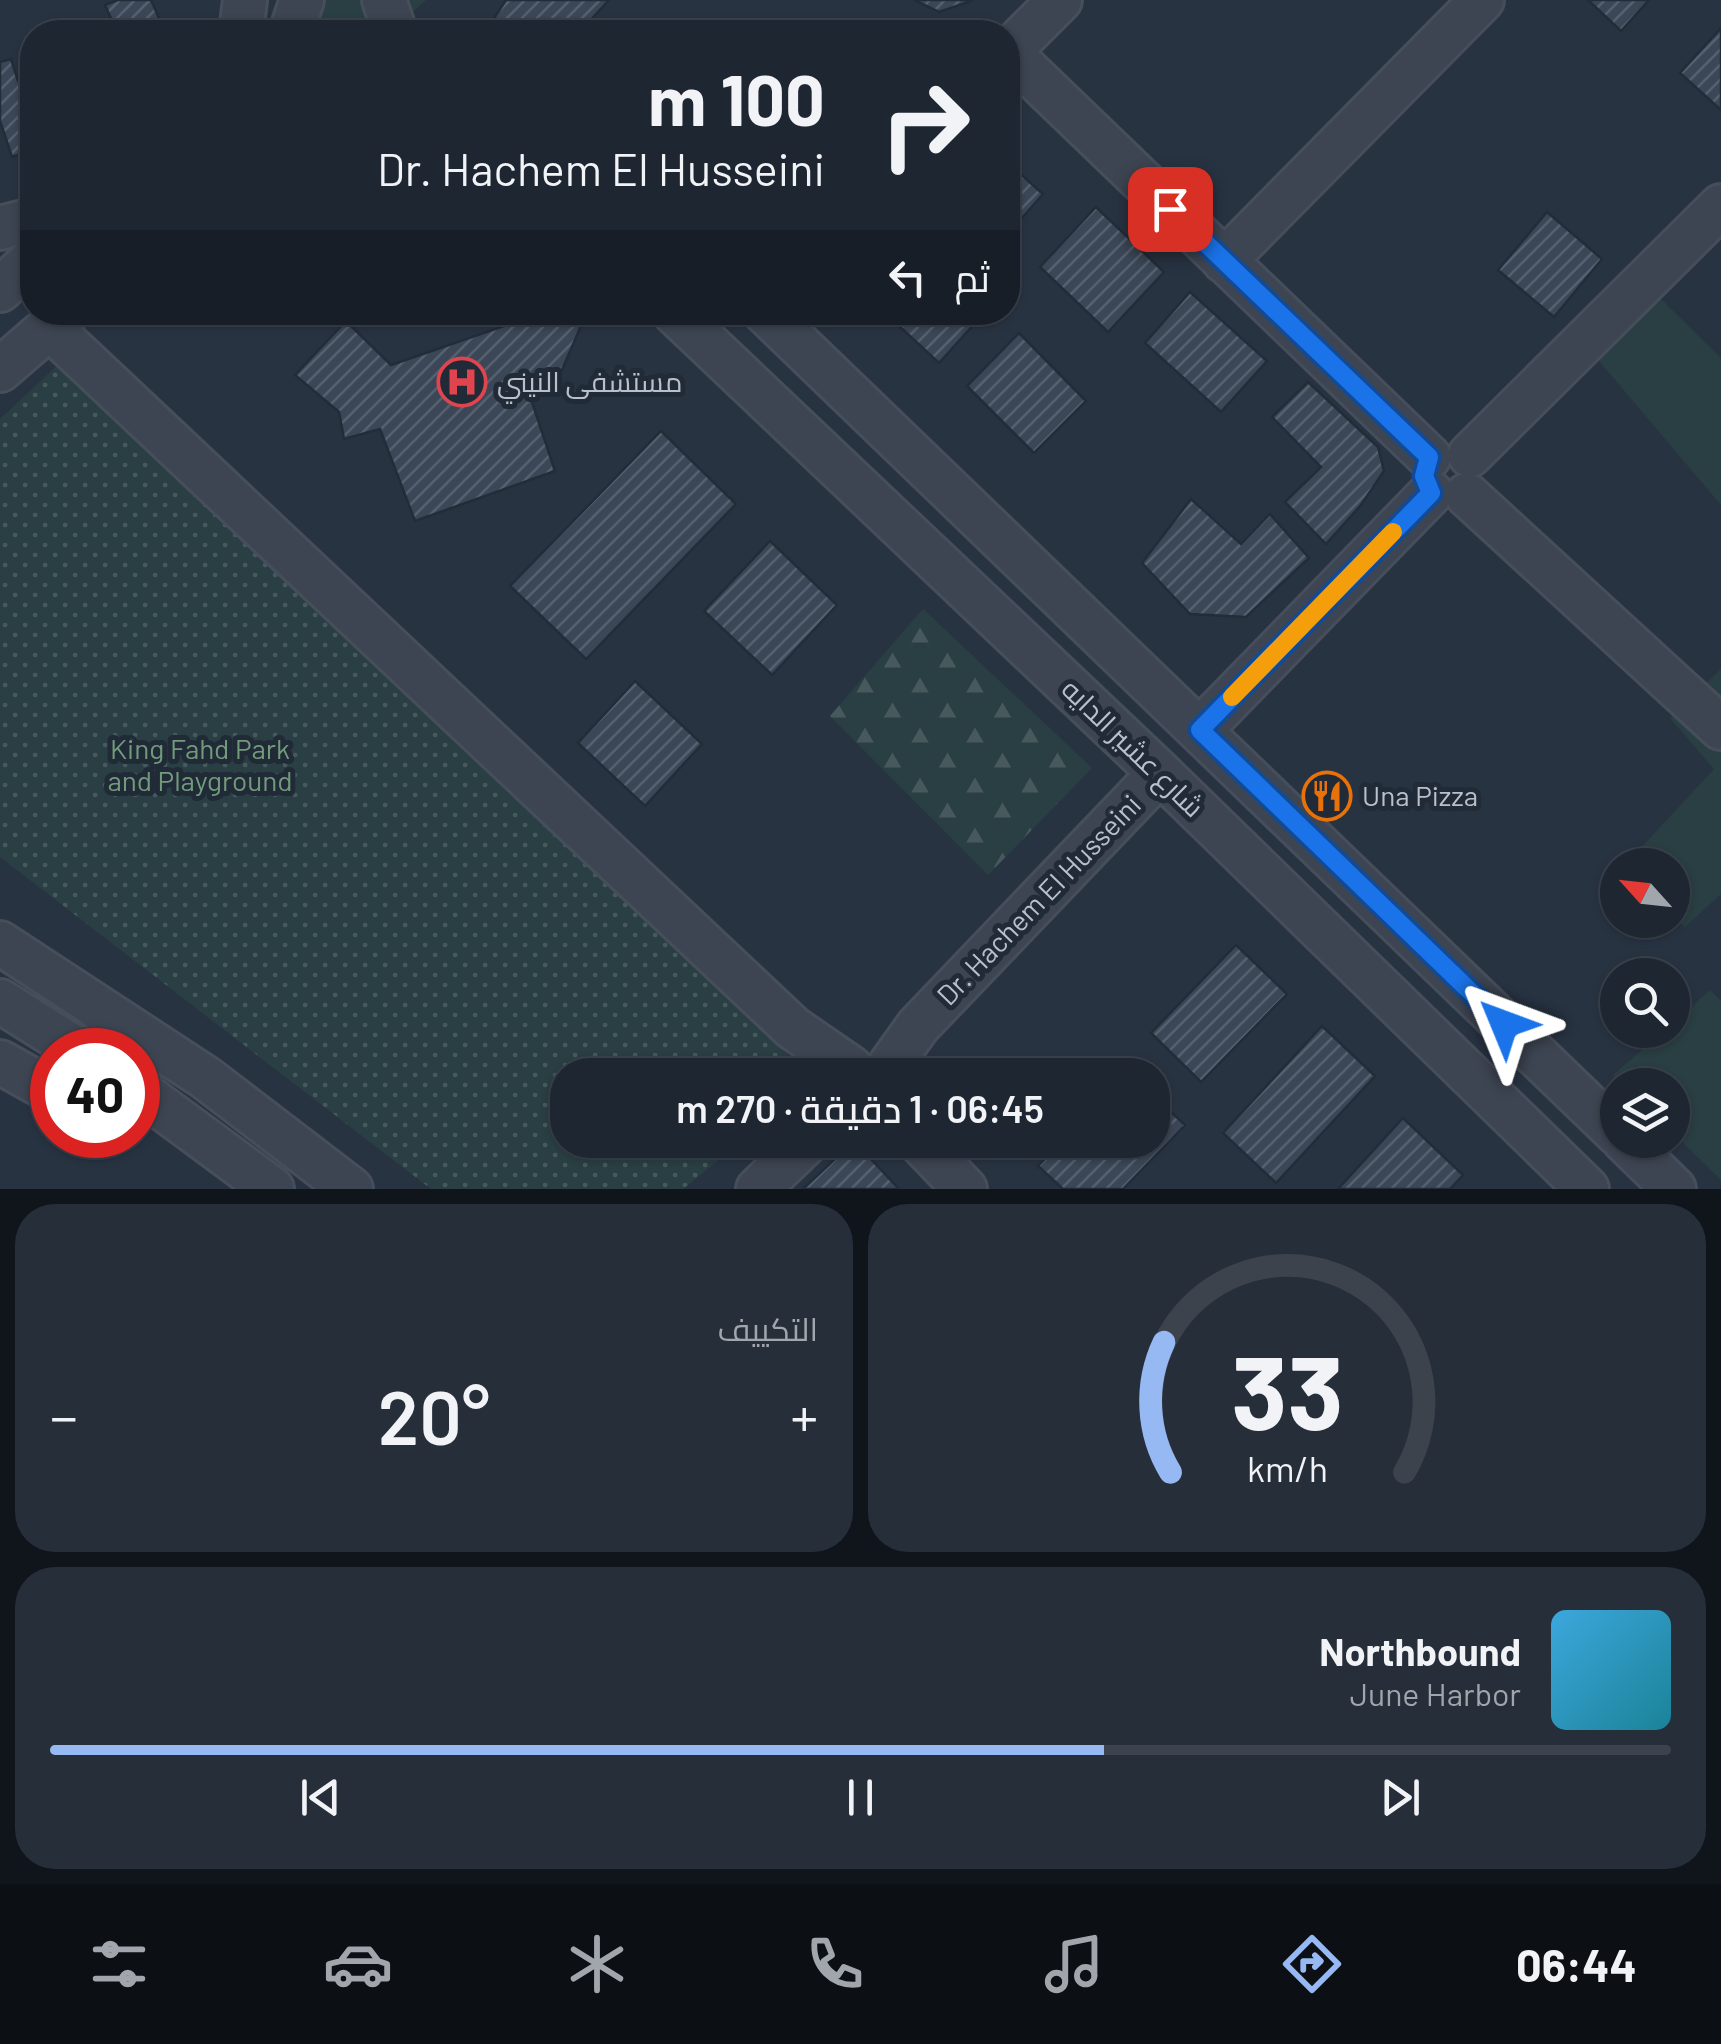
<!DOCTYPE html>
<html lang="ar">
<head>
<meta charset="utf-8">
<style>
	body { margin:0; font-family:Barlow,Cairo,sans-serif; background:#262e3a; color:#f1f3f6; direction:rtl; height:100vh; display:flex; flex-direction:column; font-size:38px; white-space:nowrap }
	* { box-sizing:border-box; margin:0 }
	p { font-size:32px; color:#a1a5ac }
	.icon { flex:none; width:55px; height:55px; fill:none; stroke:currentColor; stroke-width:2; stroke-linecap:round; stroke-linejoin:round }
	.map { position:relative; height:1189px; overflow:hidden; direction:ltr }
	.sheet { display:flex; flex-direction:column; gap:15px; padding:15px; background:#10151c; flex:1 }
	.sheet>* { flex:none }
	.hud { position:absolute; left:20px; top:20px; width:1000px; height:305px; border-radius:40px; box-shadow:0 2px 8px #0004,0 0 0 2px #3c434d; direction:rtl; background:#1e2632; color:#f1f3f6; overflow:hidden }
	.needle { width:65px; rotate:297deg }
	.tools { position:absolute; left:1600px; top:848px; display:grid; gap:20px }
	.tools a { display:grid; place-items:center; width:90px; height:90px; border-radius:50%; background:#1e2632; box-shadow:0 2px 8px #0004,0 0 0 2px #3c434d; font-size:50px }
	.speed { position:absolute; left:30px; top:1028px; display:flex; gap:20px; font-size:50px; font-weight:700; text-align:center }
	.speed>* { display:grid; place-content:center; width:130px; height:130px; border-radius:50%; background:#1e2632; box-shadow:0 2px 8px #0004,0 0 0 2px #3c434d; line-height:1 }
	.speed .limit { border:15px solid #d22; background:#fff; color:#111 }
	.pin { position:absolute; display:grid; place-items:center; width:85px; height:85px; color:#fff; margin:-42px; border-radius:20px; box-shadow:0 5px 15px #0006 }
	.me { position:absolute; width:110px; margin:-55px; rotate:314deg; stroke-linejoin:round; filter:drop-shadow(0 0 8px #0008) }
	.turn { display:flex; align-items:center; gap:35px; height:210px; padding:0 30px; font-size:45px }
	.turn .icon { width:130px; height:130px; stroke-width:2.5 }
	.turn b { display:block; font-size:70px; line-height:85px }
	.then { display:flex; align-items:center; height:95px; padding:0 30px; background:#0003; gap:20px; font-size:38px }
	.big { font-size:75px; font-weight:600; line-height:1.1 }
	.sheet .tile { flex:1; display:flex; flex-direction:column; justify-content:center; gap:15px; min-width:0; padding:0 35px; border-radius:40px; background:#262e3a }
	.sheet .dial { align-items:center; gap:0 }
	.dial svg { height:260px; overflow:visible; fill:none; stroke:#3c434d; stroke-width:7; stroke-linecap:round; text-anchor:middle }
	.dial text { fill:#f1f3f6; stroke:none }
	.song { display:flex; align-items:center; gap:30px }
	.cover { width:120px; height:120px; border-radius:15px; background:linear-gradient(135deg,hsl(200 70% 55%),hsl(190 70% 35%)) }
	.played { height:10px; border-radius:5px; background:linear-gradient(90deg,#97b9f3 65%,#3c434d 65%) }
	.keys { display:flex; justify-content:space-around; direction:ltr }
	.heat { display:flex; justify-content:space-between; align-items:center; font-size:55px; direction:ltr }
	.sheet .tiles { flex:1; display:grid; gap:15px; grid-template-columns:1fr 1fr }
	.tile:last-child { grid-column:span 2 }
	.trip { position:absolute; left:550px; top:1058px; width:620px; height:100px; border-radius:40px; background:#1e2632; box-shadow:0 2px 8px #0004,0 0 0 2px #3c434d; font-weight:600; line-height:100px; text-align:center; direction:rtl }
	.tab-bar { display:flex; height:160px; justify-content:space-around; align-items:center; background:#0c0f14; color:#a1a5ac }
	.tab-bar .icon { width:70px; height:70px }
	.tab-bar .selected { color:#97b9f3 }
	.tab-bar b { font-size:45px; color:#f1f3f6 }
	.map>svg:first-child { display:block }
</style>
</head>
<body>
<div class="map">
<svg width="1721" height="1189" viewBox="0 0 1721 1189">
	<defs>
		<pattern id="forest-firs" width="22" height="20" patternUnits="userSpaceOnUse" patternTransform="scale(2.5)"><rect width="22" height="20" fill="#2a3f43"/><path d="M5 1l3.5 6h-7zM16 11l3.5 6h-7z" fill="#47595d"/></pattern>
		<pattern id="park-dots" width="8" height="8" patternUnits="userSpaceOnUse" patternTransform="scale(2.5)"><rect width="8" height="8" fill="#2a3f43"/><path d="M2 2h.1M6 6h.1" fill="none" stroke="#47595d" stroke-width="1.8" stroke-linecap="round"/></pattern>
		<pattern id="building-hatch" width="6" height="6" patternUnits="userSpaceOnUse" patternTransform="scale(2.5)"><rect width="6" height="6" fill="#3b4757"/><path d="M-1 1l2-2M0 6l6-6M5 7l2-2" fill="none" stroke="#55606e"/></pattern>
	</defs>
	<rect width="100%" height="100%" fill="#283342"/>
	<path fill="#2a3f43" d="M299,0H426L390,32H263Z
		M1661,299L1721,358V505L1594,355Z
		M1721,669V894L1685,927L1673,917L1672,865H1625L1714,769L1670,718Z
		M1710,990L1721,1001V1180L1673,1133L1672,1085H1623L1613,1075L1665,1030H1672L1673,1023Z"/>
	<path fill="url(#forest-firs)" d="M923,609L1092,768L988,875L830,716Z"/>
	<path fill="url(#park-dots)" d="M60,363L809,1075H568V1140H743L683,1189H431L0,857V419Z"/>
	<path fill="url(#building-hatch)" stroke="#232c39" stroke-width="2.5" d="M118,0H151L165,32H117L105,5Z
		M506,0H609L587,24L604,32H485Z
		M914,0H974L939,12Z
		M1588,0H1649L1621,31Z
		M1721,28V110L1680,73Z
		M11,59L18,81L32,76V150L12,157L0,121V62Z
		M1008,163L1043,194L1008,234Z
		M1096,207L1164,272L1108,332L1040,267Z
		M1547,212L1602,259L1554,317L1498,270Z
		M1190,292L1267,361L1221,412L1145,343Z
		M545,312H587L562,370L525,381L555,471L415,521L380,429L344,439L339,412L295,375L346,321L391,365Z
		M884,312H985L939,363Z
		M1019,333L1086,401L1034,453L967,386Z
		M1308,382L1378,447L1384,471L1361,505L1326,544L1285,502L1321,467L1272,417Z
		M661,431L736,504L586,659L510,586Z
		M1191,499L1241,544L1270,514L1309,558L1246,617L1190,614L1142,563Z
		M770,541L837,605L772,675L704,611Z
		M635,681L702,744L645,806L578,743Z
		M1236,945L1287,994L1201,1082L1151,1033Z
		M1322,1026L1375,1076L1276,1183L1223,1133Z
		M1152,1094L1185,1125L1123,1189H1063L1038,1166L1063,1140H1152Z
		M1403,1118L1463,1175L1450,1189H1338Z
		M854,1141L899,1189H803Z"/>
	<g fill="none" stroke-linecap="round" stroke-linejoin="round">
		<g stroke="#464e5b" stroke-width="48">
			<path id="minor" d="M384,0L395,32
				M1060,0L1008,52L1429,457
				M241,32L245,0
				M291,32L302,0
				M0,228L32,220
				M1224,261L1482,0
				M0,290L32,260
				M674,312L1160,773L1587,1189
				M765,312L1618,1134
				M50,328L793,1028L851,1068
				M0,370L67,312
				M1470,455L1721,206
				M1467,495L1721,728
				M1200,730L1431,493
				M0,943L206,1078L351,1189
				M0,1001L78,1050
				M0,1062L52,1091
				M883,1075L918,1026L1160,773
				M138,1090L272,1189
				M918,1140L965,1189
				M1624,1140L1674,1189
				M758,1189L809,1140"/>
		</g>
		<use href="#minor" stroke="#3d4552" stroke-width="42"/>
	</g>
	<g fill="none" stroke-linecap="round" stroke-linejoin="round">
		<g stroke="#114b97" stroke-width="25">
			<path id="route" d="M1170,209L1429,457L1424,476L1431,493L1200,730L1504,1024"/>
		</g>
		<use href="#route" stroke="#1a73e8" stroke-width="18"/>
		<path stroke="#f59e0b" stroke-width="18" d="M1232,697L1393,532"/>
	</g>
	<defs>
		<g id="hospital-ring" transform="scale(2.5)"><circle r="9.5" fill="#212a37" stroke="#e0444e" stroke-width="1.5"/><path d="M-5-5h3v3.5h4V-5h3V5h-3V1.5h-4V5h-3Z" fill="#e0444e"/></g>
		<g id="restaurant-ring" transform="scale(2.5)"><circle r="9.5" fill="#212a37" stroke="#e8710a" stroke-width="1.5"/><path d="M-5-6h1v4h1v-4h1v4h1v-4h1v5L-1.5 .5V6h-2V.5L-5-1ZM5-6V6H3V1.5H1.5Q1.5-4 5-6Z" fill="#e8710a"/></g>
	</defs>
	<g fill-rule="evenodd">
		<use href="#hospital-ring" x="462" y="382"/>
		<use href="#restaurant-ring" x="1327" y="796"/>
	</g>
	<g text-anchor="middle" stroke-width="10" stroke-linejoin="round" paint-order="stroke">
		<g font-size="28" fill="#bac0cb" stroke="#212a37" text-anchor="start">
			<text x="497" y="392">مستشفى النيني</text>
			<text x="1362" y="806">Una Pizza</text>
		</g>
		<g font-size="28" fill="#bac0cb" stroke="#212a37">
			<text transform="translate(1133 748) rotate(44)" y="10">شارع عشير الدايه</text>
			<text transform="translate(1039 900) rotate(-46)" y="10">Dr. Hachem El Husseini</text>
		</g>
		<g font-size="28" fill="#729b7c" stroke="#212a37">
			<text x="200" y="759">King Fahd Park<tspan x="200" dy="32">and Playground</tspan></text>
		</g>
	</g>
</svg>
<div class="tools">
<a><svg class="needle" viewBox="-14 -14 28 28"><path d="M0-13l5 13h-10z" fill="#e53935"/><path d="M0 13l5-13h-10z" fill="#a1a5ac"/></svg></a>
<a><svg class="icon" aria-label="search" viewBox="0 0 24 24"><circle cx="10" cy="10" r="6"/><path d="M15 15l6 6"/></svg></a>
<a><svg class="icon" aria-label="layers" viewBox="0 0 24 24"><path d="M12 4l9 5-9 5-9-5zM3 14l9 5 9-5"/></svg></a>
</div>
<div class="speed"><div class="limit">40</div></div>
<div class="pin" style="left:1170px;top:209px;background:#d93025"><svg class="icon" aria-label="arrive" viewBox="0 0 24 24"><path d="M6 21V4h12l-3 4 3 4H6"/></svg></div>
<svg class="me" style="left:1504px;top:1024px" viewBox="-20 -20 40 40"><path d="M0-17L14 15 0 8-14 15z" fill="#1a73e8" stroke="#fff" stroke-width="4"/></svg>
<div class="trip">06:45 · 1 دقيقة · 270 m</div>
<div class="hud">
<div class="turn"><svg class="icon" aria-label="right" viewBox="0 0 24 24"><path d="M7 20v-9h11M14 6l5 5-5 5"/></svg><div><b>100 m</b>Dr. Hachem El Husseini</div></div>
<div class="then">ثم<svg class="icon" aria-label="left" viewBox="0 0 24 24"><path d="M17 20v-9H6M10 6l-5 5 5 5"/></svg></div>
</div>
</div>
<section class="sheet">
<div class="tiles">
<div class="tile dial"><svg viewBox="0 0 100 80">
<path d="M14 69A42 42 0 1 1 86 69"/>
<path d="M14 69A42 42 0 0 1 12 29" stroke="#97b9f3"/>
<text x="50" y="56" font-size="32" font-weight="700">33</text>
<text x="50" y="72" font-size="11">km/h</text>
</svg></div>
<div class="tile"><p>التكييف</p>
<div class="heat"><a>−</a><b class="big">20°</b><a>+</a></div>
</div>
<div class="tile">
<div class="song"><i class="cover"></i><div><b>Northbound</b><p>June Harbor</p></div></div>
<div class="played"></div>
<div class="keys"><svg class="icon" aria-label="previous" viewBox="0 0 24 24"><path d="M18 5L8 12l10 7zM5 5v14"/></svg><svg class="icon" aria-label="pause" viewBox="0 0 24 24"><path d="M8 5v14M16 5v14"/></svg><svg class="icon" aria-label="next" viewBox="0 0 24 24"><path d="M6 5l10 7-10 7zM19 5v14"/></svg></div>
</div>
</div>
</section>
<nav class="tab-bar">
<b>06:44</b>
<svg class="icon selected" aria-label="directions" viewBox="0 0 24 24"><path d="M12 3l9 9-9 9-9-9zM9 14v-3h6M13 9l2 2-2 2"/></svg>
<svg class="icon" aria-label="music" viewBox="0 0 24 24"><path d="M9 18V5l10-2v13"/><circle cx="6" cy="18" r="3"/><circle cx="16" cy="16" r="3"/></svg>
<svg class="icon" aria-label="phone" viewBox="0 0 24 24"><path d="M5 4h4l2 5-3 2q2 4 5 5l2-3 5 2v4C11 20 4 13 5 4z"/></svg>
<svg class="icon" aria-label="climate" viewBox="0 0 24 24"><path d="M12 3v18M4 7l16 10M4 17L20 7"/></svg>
<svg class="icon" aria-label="car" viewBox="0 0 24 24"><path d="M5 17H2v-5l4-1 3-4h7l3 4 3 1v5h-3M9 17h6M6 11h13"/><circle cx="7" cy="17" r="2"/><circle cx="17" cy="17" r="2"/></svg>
<svg class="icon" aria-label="filters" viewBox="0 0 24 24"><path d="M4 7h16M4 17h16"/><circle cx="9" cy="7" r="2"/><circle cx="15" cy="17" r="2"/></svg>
</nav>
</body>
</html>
